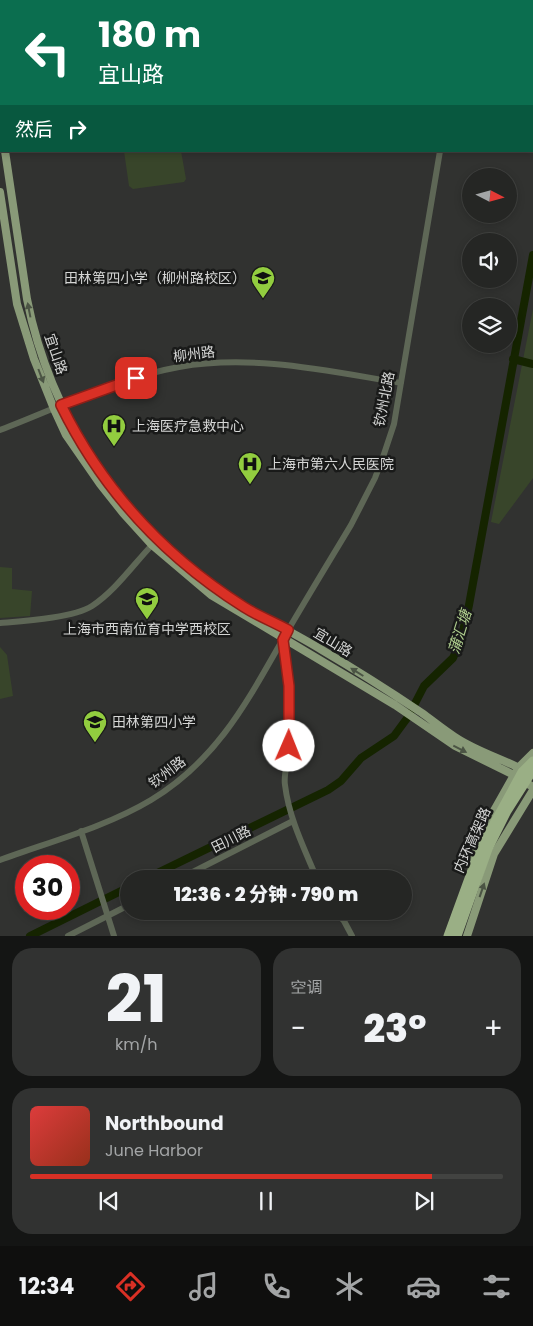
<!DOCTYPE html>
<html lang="zh">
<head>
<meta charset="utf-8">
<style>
	body { margin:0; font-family:Poppins,"Noto Sans SC",sans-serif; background:#313231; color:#f1f3f6; height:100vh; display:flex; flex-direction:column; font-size:19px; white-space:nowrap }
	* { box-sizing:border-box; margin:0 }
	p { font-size:16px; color:#a3a5a6 }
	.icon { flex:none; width:28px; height:28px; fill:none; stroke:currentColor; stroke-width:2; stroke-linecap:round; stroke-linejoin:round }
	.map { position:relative; height:936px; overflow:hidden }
	.details { display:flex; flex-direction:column; gap:12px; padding:12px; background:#141514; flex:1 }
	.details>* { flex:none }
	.guide { position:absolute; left:0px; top:0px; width:534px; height:152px; box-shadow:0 2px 8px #0003,0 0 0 1px #424341; background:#0b6e4f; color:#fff; overflow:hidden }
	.needle { width:32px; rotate:96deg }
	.fabs { position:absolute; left:462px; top:168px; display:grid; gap:10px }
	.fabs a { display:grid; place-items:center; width:55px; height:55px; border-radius:50%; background:#252624; box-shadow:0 2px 8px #0003,0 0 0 1px #424341; font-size:25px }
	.speed { position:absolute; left:15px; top:855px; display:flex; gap:10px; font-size:25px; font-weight:700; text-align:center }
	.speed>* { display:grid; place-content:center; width:65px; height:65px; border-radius:50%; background:#252624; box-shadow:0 2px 8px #0003,0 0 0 1px #424341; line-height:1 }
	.speed .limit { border:8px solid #d22; background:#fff; color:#111 }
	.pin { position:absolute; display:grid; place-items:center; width:42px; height:42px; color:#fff; margin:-21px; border-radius:10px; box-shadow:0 2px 8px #0006 }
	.me { position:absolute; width:55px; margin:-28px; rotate:1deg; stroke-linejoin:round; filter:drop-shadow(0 0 4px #0008) }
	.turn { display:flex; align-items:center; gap:18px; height:105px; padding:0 15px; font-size:22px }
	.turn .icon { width:65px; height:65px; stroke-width:2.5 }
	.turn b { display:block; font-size:35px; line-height:42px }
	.then { display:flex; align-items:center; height:48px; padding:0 15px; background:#0003; gap:10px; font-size:19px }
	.big { font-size:38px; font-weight:800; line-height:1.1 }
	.details .widget { flex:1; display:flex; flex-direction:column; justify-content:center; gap:8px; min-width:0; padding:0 18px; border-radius:20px; background:#313231 }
	.details .dial { align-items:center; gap:0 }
	.dial b { font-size:65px; line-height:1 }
	.song { display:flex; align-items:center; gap:15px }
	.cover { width:60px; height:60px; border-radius:8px; background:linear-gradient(135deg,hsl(0 70% 55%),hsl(10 70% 35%)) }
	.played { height:5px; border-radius:2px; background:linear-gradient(90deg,#d93025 85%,#424341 85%) }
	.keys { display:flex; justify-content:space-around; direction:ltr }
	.heat { display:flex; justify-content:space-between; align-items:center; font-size:28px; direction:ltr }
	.details .tiles { flex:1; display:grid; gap:12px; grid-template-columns:1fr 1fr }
	.widget:last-child { grid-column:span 2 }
	.trip { position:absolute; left:120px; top:870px; width:292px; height:50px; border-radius:25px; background:#252624; box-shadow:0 2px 8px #0003,0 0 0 1px #424341; font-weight:800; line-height:50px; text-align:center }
	.dock { display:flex; height:80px; justify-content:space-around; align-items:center; background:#0f0f0e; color:#a3a5a6 }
	.dock .icon { width:35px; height:35px }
	.dock .current { color:#d93025 }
	.dock b { font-size:22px; color:#f1f3f6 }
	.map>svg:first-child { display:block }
</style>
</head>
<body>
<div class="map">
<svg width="533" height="936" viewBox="0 0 533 936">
	<rect width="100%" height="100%" fill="#313230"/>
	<path fill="#38452a" d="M124,151H181L186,179L184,182L133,189L129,186Z
		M533,309V478L499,524L491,522Z
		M0,567L12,568V589L32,591L30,616L0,618Z
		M0,647L7,655L13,696L0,699Z"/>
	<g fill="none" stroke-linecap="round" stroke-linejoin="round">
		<path stroke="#152400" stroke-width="8" d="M513,359L533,364
			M145,879L328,790L341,781L361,758L394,736L408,717L424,686L453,658L461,640L469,605L533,255
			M30,936L129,887"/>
		<path stroke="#5e6756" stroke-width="6" d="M218,0V1
			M465,1L466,0
			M0,430C58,408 117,378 179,367C253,354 327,371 401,383
			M0,623C23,621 73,618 92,606C115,591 133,565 152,545
			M283,640C290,674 291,711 289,747C289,758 283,775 285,785C289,818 304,848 317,879
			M81,831L114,936
			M0,860C49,842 106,827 151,800C219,759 249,698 287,632C308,596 330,560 351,525L375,478L383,457L394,424L440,151
			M179,879L293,821
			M335,911L344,921L352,936
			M68,936L129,905"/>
		<path stroke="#899a78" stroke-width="8" d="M267,1L277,0
			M0,57L1,56
			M0,124L1,131
			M5,151L27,299C50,416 120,521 218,589C251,613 288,629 322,650C356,670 389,691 422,713C433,721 444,730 455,737C477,752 504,759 527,772
			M0,192L17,304L34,359L54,409L66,435L100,484L123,513L152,545L211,595L395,705L455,746L514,775L533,787
			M469,865L478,839L514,775L519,767L533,753
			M467,936L494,854L533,790"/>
		<path stroke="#9aaf85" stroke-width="9" d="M448,936L479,851L522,772L533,761
			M457,936L488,849L507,811L533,770"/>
	</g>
	<defs><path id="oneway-solid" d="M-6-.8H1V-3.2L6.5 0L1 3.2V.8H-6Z" transform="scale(1.25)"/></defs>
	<g fill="#4b5444">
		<use href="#oneway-solid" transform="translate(29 310) rotate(-101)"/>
		<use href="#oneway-solid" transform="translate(41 376) rotate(69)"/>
		<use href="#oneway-solid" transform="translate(357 672) rotate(-148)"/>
		<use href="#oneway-solid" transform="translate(460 749) rotate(27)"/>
		<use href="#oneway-solid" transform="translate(482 890) rotate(-71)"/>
	</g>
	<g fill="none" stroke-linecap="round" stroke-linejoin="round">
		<g stroke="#8d1f18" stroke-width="12">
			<path id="route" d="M136,378L61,405C102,489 165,557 244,607C258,616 274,622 288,630L283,640L289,686V746"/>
		</g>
		<use href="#route" stroke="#d93025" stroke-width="9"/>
	</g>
	<defs>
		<g id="school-pin" transform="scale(1.25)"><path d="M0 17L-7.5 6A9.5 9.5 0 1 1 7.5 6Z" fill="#92cd3f" stroke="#191a19"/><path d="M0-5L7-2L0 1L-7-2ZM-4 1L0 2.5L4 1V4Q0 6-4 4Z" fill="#111"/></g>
		<g id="hospital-pin" transform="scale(1.25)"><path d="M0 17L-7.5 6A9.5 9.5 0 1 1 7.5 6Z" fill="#92cd3f" stroke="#191a19"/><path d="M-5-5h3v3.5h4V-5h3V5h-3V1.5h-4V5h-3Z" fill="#111"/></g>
	</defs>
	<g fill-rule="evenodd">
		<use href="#school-pin" x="263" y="278"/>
		<use href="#hospital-pin" x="114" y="426"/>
		<use href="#hospital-pin" x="250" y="464"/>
		<use href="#school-pin" x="147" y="599"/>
		<use href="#school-pin" x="95" y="722"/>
	</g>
	<g text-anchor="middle" stroke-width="5" stroke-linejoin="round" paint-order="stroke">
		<g font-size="14" fill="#d5d6d5" stroke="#191a19" text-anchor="start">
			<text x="246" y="283" text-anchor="end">田林第四小学（柳州路校区）</text>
			<text x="132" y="431">上海医疗急救中心</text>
			<text x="268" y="469">上海市第六人民医院</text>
			<text x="147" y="634" text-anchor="middle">上海市西南位育中学西校区</text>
			<text x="112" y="727">田林第四小学</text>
		</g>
		<g font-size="14" fill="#d5d6d5" stroke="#191a19">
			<text transform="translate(56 354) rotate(71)" y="5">宜山路</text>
			<text transform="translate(194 354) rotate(-7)" y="5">柳州路</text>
			<text transform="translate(384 399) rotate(-79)" y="5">钦州北路</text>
			<text transform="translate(333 642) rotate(31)" y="5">宜山路</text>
			<text transform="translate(167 772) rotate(-37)" y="5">钦州路</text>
			<text transform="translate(231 839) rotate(-27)" y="5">田川路</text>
			<text transform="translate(472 840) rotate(-66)" y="5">内环高架路</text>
		</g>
		<g font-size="15" font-style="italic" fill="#adcc8c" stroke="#191a19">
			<text transform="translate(460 632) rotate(-73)" y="5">蒲汇塘</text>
		</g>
	</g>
</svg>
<div class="fabs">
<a><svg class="needle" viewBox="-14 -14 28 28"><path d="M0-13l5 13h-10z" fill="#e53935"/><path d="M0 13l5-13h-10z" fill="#a3a5a6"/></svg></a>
<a><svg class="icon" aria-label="sound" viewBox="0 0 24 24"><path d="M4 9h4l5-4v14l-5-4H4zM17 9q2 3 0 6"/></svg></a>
<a><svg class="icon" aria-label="layers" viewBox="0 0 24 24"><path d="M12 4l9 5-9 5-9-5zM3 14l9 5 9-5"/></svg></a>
</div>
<div class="speed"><div class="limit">30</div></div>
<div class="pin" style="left:136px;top:378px;background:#d93025"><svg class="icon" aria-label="arrive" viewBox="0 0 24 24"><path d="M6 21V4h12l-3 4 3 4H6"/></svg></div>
<svg class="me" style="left:289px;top:746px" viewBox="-20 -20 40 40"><circle r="19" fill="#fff"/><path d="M0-13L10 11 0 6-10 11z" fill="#d93025"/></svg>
<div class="trip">12:36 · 2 分钟 · 790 m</div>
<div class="guide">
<div class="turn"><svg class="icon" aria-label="left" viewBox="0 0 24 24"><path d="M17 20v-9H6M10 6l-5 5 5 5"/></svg><div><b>180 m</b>宜山路</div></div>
<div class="then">然后<svg class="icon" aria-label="right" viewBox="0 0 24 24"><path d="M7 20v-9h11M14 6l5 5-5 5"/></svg></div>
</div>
</div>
<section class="details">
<div class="tiles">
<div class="widget dial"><b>21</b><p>km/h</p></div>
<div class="widget"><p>空调</p>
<div class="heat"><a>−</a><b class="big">23°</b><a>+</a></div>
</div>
<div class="widget">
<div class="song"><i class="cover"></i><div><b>Northbound</b><p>June Harbor</p></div></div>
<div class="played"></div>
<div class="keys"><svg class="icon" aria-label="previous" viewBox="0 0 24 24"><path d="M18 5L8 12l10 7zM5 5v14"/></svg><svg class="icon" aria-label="pause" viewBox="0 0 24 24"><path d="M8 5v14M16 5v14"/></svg><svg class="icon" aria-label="next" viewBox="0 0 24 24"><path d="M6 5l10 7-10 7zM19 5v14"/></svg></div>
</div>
</div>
</section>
<nav class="dock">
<b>12:34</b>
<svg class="icon current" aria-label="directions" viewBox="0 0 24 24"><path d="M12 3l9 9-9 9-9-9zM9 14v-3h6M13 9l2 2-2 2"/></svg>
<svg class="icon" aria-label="music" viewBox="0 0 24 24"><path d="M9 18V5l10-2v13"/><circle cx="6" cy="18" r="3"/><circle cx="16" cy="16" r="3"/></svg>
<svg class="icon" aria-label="phone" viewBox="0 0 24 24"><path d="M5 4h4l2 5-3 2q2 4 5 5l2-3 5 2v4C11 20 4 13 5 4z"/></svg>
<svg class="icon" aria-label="climate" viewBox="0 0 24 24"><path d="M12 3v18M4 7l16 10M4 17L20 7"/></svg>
<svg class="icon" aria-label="car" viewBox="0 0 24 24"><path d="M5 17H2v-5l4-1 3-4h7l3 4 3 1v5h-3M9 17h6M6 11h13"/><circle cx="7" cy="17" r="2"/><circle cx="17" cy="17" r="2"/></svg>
<svg class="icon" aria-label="filters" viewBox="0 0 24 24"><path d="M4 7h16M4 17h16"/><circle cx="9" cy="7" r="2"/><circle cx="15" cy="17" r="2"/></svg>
</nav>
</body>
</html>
